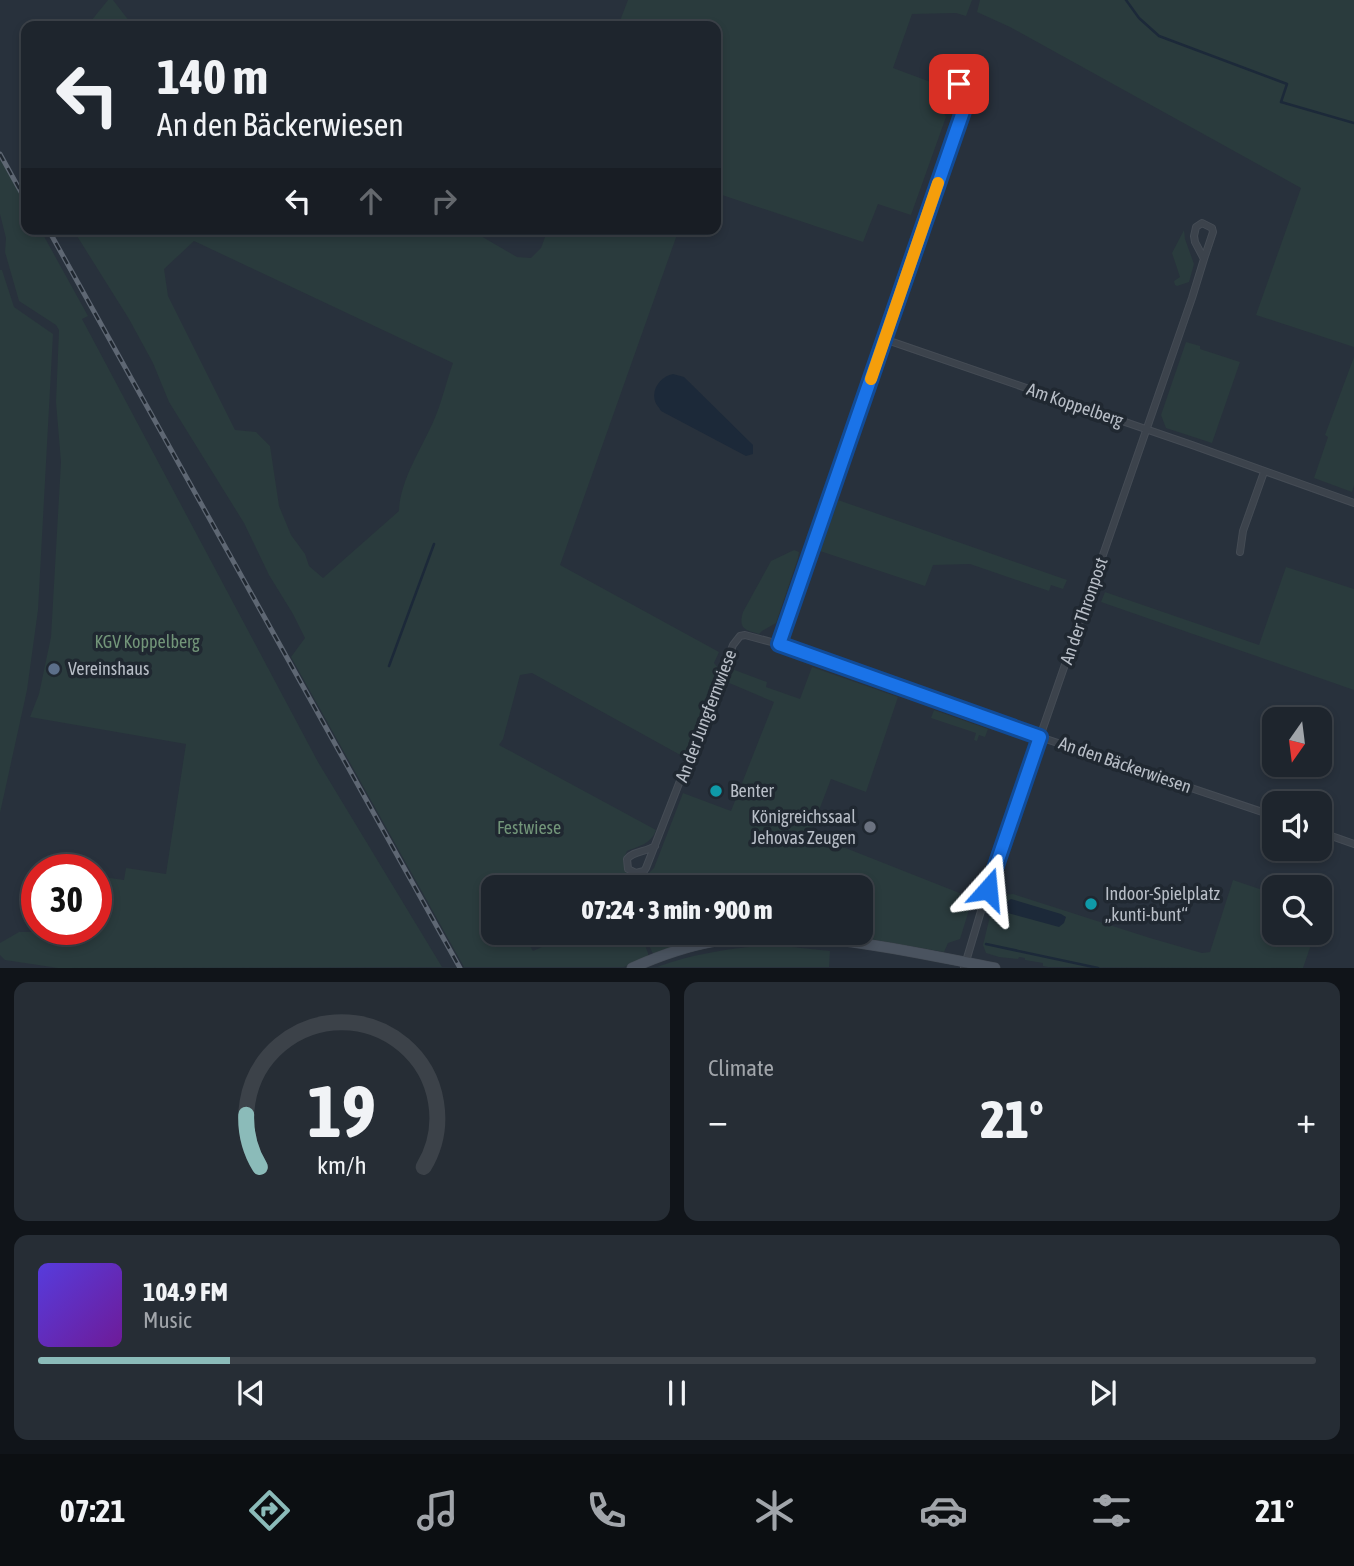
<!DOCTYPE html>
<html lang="en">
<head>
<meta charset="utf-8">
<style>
	body { margin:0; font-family:"Asap Condensed",sans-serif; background:#262d35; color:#f1f3f6; height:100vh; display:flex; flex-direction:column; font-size:26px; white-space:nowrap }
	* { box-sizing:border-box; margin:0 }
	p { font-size:23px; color:#a1a5aa }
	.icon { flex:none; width:38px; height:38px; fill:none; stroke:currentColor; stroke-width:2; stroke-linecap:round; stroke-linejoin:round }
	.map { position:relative; height:968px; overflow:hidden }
	.details { display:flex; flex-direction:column; gap:14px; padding:14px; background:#101419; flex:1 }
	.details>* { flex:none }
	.guide { position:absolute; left:21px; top:21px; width:700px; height:214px; border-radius:14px; box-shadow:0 4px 10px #0003,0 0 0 2px #3c4249; background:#1e252d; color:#f1f3f6; overflow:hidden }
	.needle { width:46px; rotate:194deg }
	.controls { position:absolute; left:1262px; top:707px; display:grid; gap:14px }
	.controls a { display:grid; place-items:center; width:70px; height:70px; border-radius:14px; background:#1e252d; box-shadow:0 4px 10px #0003,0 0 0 2px #3c4249; font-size:35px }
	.speed { position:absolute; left:21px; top:854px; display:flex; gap:14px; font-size:35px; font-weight:700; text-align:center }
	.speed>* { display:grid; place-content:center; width:91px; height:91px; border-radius:50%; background:#1e252d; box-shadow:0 4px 10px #0003,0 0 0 2px #3c4249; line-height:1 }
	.speed .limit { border:10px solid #d22; background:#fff; color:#111 }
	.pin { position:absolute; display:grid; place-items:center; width:60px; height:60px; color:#fff; margin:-30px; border-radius:14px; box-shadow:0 4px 10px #0006 }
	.me { position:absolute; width:77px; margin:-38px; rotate:18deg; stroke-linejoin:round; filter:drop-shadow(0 0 5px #0008) }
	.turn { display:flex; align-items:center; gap:24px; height:147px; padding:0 21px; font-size:32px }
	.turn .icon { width:91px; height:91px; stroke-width:2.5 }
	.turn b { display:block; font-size:49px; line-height:60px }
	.lanes { display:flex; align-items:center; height:66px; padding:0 21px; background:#0003; justify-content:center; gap:35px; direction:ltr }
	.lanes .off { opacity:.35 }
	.big { font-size:52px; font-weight:800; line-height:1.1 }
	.details .card { flex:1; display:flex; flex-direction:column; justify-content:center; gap:10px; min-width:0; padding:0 24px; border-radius:14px; background:#262d35 }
	.details .dial { align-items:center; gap:0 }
	.dial svg { height:182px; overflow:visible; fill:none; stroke:#3c4249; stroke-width:7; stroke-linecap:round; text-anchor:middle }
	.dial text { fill:#f1f3f6; stroke:none }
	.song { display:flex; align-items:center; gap:21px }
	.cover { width:84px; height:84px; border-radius:10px; background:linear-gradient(135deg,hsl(250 70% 55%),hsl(280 70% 35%)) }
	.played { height:7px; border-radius:4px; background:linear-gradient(90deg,#8bbbb9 15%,#3c4249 15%) }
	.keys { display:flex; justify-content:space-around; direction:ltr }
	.heat { display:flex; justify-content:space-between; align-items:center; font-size:38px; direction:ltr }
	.details .tiles { flex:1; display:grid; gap:14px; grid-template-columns:1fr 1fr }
	.card:last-child { grid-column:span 2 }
	.trip { position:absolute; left:481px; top:875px; width:392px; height:70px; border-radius:14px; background:#1e252d; box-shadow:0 4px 10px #0003,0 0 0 2px #3c4249; font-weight:800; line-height:70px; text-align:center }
	.tabs { display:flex; height:112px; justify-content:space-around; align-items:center; background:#0c0f12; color:#a1a5aa }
	.tabs .icon { width:49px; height:49px }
	.tabs .active { color:#8bbbb9 }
	.tabs b { font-size:32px; color:#f1f3f6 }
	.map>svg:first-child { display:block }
</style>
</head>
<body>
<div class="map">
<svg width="1354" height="968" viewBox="0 0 1354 968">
	<rect width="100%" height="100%" fill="#28313c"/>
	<path fill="#2a3b3d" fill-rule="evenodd" d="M108,0H113L133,26H87Z
		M628,0H972L966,16L956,13L912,14L893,68L936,84L940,103L946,117L911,215L878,204L863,242L716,193V26H618Z
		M980,0H1354V347L1256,315L1301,188L1010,27L977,12Z
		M0,158L26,205V229H40L88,316L82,319L318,762L442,967L58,968L5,960L0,955V943L19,932H39L40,929H96V876L124,880L126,868L166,874L186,744L30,717L39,694L51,637L61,462L56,402L59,330L56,325L19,301L5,252L6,238L0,214Z
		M70,229H469L517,257L531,258L541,248L548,229H679L560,565L719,652L714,663L718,668L684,757L532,673L520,675L503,739L499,745L656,830C651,844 639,846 627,851L623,860L627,874L576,887H494V933H522L533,951L573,933H640L648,953V957L624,967H464L291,657L305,638L293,614L269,575L244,523L169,402L153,363L129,319L77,236ZM194,241L453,363C446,382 442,402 434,420C422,448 400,480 399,511L323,578L309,566L305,554L291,535L279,506L270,446L256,432L235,430L168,296L164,269Z
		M1184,230L1185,239L1194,264L1189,282L1177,286L1175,285L1174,281L1180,277L1172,253Z
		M0,270H2L14,307L53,334L38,610L27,690L0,813Z
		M1186,342L1200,346V349L1240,362L1212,443L1166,428L1161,415Z
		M1354,357V485L1352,492L1314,478L1328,437L1325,435Z
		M838,500L1067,580L1063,589L1051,585L1049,591L970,564L933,565L925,586L820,551Z
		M794,550L799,552L798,558L776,623L762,631L759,634C745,630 738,629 743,612L771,561Z
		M1286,567L1354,589V690L1101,602L1105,592L1259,645Z
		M812,667L898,697L866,792L831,779L808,839L831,848L833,843L967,896L974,894L960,939L948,943L944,952L853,936L811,933H861V887H641L646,876L654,868L683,793L731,811L774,702L727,682L732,669L767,682L766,687L800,699Z
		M934,710L988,729L985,737L979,735L977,741L974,740L976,733L931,718Z
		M1233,880L1274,894V933H1315L1303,968L1048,967L1043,966V963L1025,960V958L1019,957L1018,959L999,957L986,953L983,945L995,896L1013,894L1150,938L1202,953L1210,952Z
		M644,933H802L654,954L652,952Z
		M760,946L792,947L830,951L829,967H657C690,955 724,949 760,946Z"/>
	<path fill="#1c2939" d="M673,374L684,377L753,445V454L746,456L661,411C659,407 656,405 655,401C651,388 662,376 673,374Z
		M1011,899L1061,914L1066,917L1064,923L1059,927L1004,912L1003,908L1006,902Z"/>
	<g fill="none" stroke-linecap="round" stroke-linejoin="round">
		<path stroke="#1c2939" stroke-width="2.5" d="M1126,0L1139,18L1159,36L1287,84L1281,102L1354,123
			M389,666L434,544
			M986,944L1098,968"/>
		<g stroke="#454c55" stroke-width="8">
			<path id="minor" d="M884,339L1192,445L1354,503
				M1240,552L1243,531L1264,472
				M779,644L968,97C969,90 966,85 959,84C940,90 954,106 960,117
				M1320,832L1354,844
				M655,846C646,852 633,851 627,859L628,869L636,873L644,871L646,868L733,645L740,636L745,635L779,644L1040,737L1274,816
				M964,968L990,881L1192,298L1204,259L1195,242L1194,236L1196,227L1202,223L1212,228L1213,232L1204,259"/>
		</g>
		<g stroke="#454c55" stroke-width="11">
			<path id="secondary" d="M632,968C661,955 692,944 724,940C815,928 906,951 995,968"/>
		</g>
		<use href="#minor" stroke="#3c434c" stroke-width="6"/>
		<use href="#secondary" stroke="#4a535f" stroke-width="10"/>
		<g stroke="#5e6773" stroke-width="5">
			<path id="rail" d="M0,154L26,201
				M48,229L460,968"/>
		</g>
		<use href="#rail" stroke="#202831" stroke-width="2.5" stroke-dasharray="8" stroke-linecap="butt"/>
	</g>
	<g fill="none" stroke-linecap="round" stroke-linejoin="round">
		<g stroke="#114b97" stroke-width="18">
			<path id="route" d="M959,84C966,85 968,90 968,97L779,644L1040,737L988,889"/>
		</g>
		<use href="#route" stroke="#1a73e8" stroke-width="12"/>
		<path stroke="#f59e0b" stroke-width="12" d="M871,379L938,183"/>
	</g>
	<circle fill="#5c6f8a" stroke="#202831" stroke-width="2.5" cx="54" cy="669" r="7"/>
	<g fill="#0f9aa8" stroke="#202831" stroke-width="2.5">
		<circle cx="716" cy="791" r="7"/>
		<circle cx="1091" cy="904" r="7"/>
	</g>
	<circle fill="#6b7280" stroke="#202831" stroke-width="2.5" cx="870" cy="827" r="7"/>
	<g text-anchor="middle" stroke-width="7" stroke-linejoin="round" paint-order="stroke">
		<g font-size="18" fill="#b8bec7" stroke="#202831">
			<text transform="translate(1075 405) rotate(19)" y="6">Am Koppelberg</text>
			<text transform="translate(1084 611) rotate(-71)" y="6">An der Thronpost</text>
			<text transform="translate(706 716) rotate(-69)" y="6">An der Jungfernwiese</text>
			<text transform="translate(1125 765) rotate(19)" y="6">An den Bäckerwiesen</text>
		</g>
		<g font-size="18" fill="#729579" stroke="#202831">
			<text x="147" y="648">KGV Koppelberg</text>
			<text x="529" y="834">Festwiese</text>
		</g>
		<g font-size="18" fill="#b8bec7" stroke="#202831" text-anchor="start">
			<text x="68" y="675">Vereinshaus</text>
			<text x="730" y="797">Benter</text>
			<text x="856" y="823" text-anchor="end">Königreichssaal<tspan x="856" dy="21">Jehovas Zeugen</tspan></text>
			<text x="1105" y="900">Indoor-Spielplatz<tspan x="1105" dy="21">„kunti-bunt“</tspan></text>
		</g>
	</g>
</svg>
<div class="controls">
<a><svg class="needle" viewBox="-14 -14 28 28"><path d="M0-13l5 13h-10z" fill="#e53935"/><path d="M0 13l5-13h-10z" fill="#a1a5aa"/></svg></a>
<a><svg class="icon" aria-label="sound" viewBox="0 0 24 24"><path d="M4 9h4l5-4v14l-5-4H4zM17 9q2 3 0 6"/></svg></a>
<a><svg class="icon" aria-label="search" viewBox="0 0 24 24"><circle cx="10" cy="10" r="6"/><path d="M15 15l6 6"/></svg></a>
</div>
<div class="speed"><div class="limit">30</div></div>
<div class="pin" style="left:959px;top:84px;background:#d93025"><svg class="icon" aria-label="arrive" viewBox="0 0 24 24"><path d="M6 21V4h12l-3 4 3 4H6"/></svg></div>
<svg class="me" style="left:988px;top:889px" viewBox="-20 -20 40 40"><path d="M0-17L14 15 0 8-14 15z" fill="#1a73e8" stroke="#fff" stroke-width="4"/></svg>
<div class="trip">07:24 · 3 min · 900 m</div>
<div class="guide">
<div class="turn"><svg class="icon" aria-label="left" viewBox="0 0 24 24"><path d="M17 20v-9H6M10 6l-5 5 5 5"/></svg><div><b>140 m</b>An den Bäckerwiesen</div></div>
<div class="lanes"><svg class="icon" aria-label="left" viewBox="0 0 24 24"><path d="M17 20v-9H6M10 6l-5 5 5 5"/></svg><svg class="icon off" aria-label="ahead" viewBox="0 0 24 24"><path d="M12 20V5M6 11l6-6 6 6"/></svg><svg class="icon off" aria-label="right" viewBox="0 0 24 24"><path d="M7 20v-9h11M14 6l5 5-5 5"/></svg></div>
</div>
</div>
<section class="details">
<div class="tiles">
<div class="card dial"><svg viewBox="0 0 100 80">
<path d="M14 69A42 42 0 1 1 86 69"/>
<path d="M14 69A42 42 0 0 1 8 46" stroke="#8bbbb9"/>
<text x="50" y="56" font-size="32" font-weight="700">19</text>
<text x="50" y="72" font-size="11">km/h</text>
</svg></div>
<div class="card"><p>Climate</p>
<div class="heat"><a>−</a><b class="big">21°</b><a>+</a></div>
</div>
<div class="card">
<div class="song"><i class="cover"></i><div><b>104.9 FM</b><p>Music</p></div></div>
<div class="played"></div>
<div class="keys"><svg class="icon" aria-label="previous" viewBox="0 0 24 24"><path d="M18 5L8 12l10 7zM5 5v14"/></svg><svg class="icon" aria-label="pause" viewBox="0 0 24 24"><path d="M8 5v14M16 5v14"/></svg><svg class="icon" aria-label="next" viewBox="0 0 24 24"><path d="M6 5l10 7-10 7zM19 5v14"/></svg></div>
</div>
</div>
</section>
<nav class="tabs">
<b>07:21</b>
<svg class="icon active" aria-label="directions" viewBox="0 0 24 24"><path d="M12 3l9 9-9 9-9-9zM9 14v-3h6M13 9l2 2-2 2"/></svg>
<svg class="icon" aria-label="music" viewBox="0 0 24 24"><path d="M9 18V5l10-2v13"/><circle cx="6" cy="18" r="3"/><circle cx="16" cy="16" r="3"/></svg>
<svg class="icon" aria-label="phone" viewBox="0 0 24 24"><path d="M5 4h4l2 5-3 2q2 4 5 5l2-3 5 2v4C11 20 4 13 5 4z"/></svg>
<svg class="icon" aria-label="climate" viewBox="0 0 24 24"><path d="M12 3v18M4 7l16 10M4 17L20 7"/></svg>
<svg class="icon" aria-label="car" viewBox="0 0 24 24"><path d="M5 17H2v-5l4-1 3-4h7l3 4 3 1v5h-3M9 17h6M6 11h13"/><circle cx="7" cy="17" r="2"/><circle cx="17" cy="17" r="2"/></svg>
<svg class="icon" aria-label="filters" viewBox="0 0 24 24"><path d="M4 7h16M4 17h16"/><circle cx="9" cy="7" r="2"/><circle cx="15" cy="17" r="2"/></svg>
<b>21°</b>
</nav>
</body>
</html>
